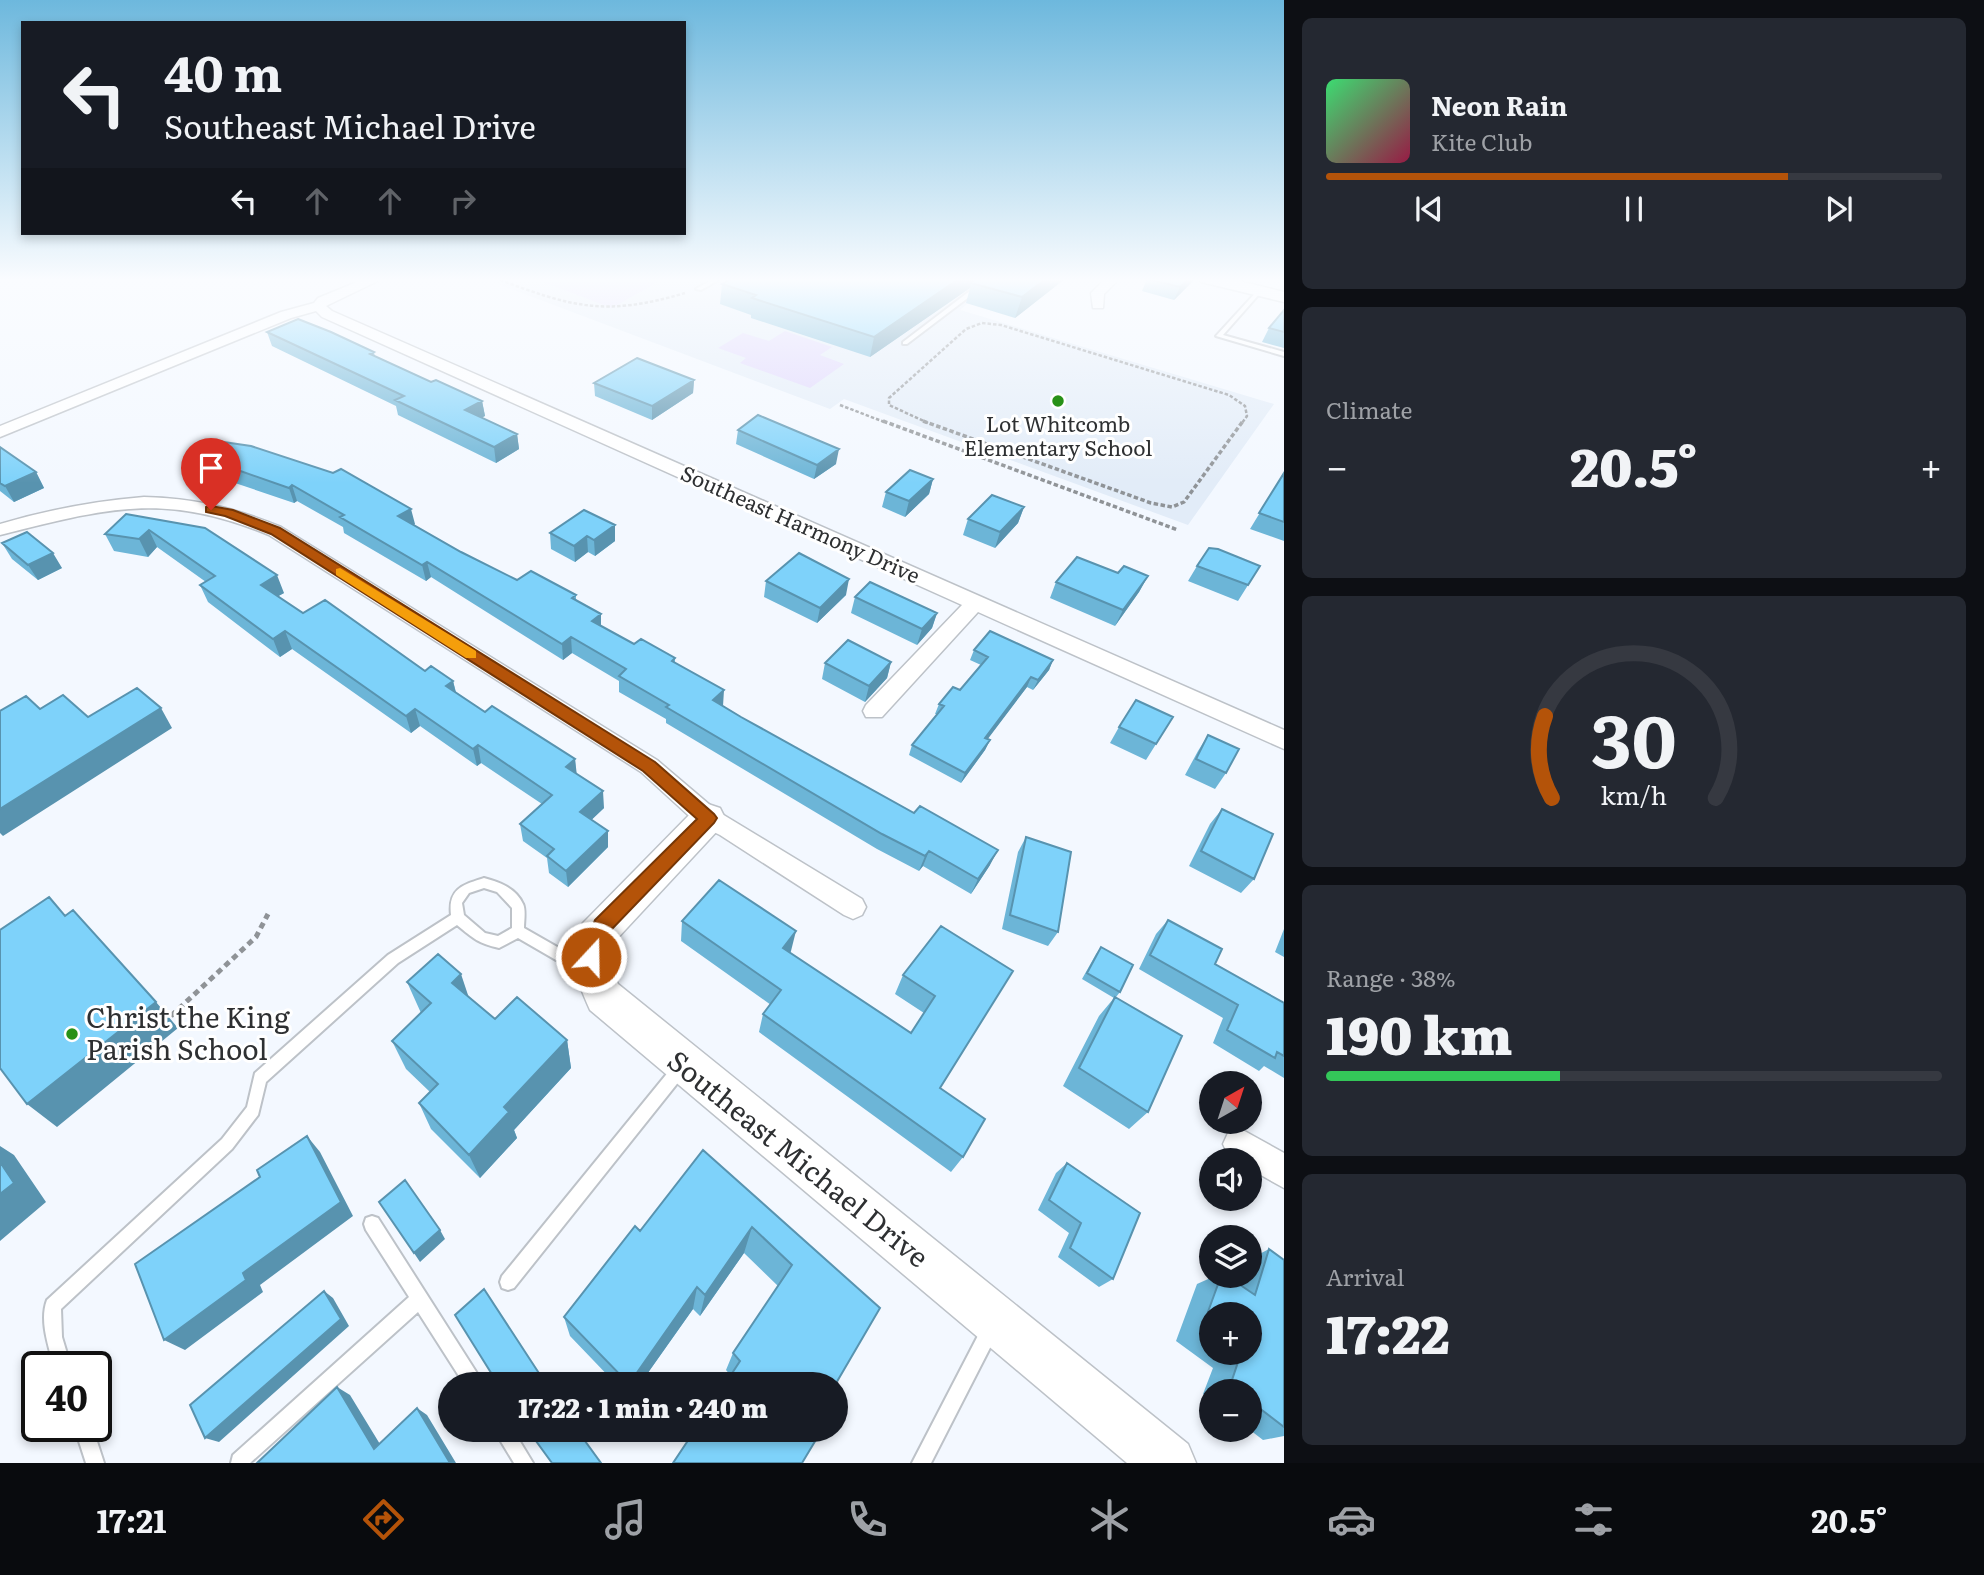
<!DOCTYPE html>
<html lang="en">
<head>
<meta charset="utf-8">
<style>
	body { margin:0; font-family:Literata,serif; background:#242831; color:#f1f3f6; height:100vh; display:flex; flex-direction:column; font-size:26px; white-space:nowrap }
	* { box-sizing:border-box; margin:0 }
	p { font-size:23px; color:#9ea1a6 }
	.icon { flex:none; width:38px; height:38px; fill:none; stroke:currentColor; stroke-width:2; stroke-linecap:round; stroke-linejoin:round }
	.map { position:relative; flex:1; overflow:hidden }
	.sheet { display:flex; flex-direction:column; gap:18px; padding:18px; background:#0d0f14; width:700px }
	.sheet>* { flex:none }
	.hud { position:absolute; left:21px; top:21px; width:665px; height:214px; border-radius:0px; box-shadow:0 4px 10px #0003; background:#171b24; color:#f1f3f6; overflow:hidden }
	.needle { width:46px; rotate:39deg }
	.fabs { position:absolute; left:1199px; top:1071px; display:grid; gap:14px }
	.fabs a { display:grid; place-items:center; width:63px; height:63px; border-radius:50%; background:#171b24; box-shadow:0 4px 10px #0003; font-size:35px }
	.speed { position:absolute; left:21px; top:1351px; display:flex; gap:14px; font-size:35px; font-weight:700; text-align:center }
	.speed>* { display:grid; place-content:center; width:91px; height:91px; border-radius:50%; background:#171b24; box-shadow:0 4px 10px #0003; line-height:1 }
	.speed .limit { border:4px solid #111; border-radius:10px; background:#fff; color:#111 }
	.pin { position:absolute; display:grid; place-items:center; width:60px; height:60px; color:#fff; margin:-72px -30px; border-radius:50% 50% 50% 0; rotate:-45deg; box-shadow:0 0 7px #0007 }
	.pin .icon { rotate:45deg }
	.me { position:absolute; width:77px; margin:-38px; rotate:21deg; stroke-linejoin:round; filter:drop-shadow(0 0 5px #0008) }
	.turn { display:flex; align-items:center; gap:24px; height:147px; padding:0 28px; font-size:32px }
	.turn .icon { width:91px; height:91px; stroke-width:2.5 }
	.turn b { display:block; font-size:49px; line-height:60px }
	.lanes { display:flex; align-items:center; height:66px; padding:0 28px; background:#0003; justify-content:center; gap:35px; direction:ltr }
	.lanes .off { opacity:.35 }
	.big { font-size:52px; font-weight:800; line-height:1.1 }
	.sheet .tile { flex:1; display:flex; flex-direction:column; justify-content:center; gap:10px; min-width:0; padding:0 24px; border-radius:10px; background:#242831 }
	.sheet .dial { align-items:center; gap:0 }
	.dial svg { height:182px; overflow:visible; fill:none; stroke:#363941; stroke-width:7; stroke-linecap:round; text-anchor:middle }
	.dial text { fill:#f1f3f6; stroke:none }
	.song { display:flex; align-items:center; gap:21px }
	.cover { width:84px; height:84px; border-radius:10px; background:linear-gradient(135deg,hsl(140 70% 55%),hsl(340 70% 35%)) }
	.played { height:7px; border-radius:4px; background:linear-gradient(90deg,#b45309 75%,#363941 75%) }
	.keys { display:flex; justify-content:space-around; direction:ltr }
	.heat { display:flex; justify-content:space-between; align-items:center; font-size:38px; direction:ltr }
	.charge { height:10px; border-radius:5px; background:linear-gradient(90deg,#34c759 38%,#363941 0) }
	.trip { position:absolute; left:438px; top:1372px; width:410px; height:70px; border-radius:35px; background:#171b24; box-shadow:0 4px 10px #0003; font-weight:800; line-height:70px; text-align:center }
	.menu { display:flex; height:112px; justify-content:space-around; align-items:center; background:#090b0e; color:#9ea1a6 }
	.menu .icon { width:49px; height:49px }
	.menu .active { color:#b45309 }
	.menu b { font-size:32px; color:#f1f3f6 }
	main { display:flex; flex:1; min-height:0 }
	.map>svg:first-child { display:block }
</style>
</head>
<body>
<main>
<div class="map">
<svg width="1284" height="1463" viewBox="0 0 1284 1463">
	<rect width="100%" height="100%" fill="#f3f8ff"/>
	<path fill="#e2ecf8" d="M482,278H997L960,310L1274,404L1188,525L844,399L830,409Z"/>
	<path fill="#ded4fc" d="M532,278H665L612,308Z
		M785,331L832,347L820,355L844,364L810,388L740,363L746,358L718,348L743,333L769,341Z"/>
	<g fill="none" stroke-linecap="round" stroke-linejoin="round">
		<g stroke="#bdc2c8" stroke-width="4">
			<path id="lane" d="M715,278H722L701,290L696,289Z
				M987,278H994L907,344H903V342Z
				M1259,289L1261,290V292L1223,335L1284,352V356L1216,336Z
				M484,878C499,882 516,888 523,904C526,910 524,921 524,928L566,952L592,962L593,966L592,970L587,972L556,960L518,938L499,948C478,943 474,939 457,925L398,963L266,1082L258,1115L232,1149L61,1309L62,1337L71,1367H54C49,1347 39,1321 47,1300L222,1139L247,1107L255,1073L388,955L451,915C448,889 462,885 484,878ZM484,888L497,892L512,908V928L498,936L485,933L464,915L462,903L469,893Z
				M679,1063L684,1065L686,1070L684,1075L514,1288L508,1290L502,1288L500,1282L502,1276L674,1065Z
				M372,1216L378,1218L480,1378L482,1384H464L418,1312L250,1463H231L233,1455L409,1297L366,1230L364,1224L366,1218Z
				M989,1324L995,1326L997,1332L995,1338L931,1463H912L983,1326Z
				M74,1426H92L104,1463H86Z
				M494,1430H513L533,1463H514Z"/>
		</g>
		<g stroke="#bdc2c8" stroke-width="3">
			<path id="street" d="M367,278H384L326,306L332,311L1284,730V749L978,612L882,717H866L863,711L866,705L962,605L322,317L316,311L291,318L0,437V426L281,312L314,303L318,298Z
				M1106,278H1120L1104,294L1103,308H1093L1091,293Z
				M144,497C194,498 235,508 281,527L657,760L717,811L862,899L866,907L862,915L853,919L844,915L720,835L699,825L641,772L269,535C162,491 106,509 0,535V524C47,510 95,501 144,497Z
				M1239,1128L1284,1153V1188L1250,1169V1160C1234,1160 1229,1158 1223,1144L1228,1133Z"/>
		</g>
		<g stroke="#bdc2c8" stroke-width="3">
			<path id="secondary" d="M1198,278H1228L1284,292V302L1201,282Z
				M708,804L720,808L725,818L720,828L614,942L611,968L618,984L1188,1444L1196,1463H1127L590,1010C576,978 567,957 583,923L696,808Z"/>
		</g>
		<path stroke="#8f9397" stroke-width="2.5" stroke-dasharray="3.5 2" stroke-linecap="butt" d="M495,278C572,307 604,317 685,293
			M840,405L887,423
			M928,423L889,405V398L966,329L982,323L1001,325L1229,395L1245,406L1247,416L1242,423"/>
		<path stroke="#8f9397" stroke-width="3.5" stroke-dasharray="4.5 2.5" stroke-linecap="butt" d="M883,421L1178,530
			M923,421L1151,503L1172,507L1184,502L1243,421"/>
		<path stroke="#8f9397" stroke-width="5" stroke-dasharray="6 4.5" stroke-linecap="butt" d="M171,1016L256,937L268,914"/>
		<use href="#lane" fill="#fff" fill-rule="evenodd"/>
		<use href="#street" fill="#fff" fill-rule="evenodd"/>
		<use href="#secondary" fill="#fff" fill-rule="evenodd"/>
	</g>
	<path fill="#6cb5d7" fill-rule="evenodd" d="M1066,278L1015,318L966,303L970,288L870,357L751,318V315L720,304L722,284Z
		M1196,278L1174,300L1142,291L1147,279Z
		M1267,278H1284V282Z
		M1284,310V348L1262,342L1269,328Z
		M267,332L374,352L375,357L431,382L482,401L485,416L481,417L517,434L519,449L496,463L398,415L396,406L272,346Z
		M694,380L693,393L652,420L595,396L594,383Z
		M738,430L836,464L814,479L736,444Z
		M217,441L415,524L414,525L461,552L517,580L576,595V600L601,614V626L634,644L675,658V663L723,706L990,865L971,894L923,866L919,871L877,849L666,723V719L619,692V681L572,653L563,660L431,577L426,581L344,533L343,527L297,501L294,503L235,483L232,486L198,480L191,465Z
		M0,447L36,472L44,488L14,502L0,491Z
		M1284,473V541L1250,529Z
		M933,479L929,494L905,517L882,507L886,492Z
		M1024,507L1018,523L995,548L963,535L968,519Z
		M584,510L615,541L595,556L588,552L575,562L551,549L550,533Z
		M126,514L284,593L278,596L303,613L425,671L453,681L456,692L485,712L575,759L576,773L604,808L591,820L608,847L568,887L549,873L547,858L523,841L520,824L542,804L481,763L477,766L420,726L411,733L292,649L280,657L208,602L200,585L206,582L157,547L148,557L114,551L105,534Z
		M2,543L62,568L38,580L12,559Z
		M1197,566H1260L1238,601L1188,581Z
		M1118,573L1148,576L1139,592L1115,626L1050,598L1056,582Z
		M766,581L846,595L817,623L764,597Z
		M855,597L937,613L932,628L917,645L851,613Z
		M974,650L1053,660L1049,670L1033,690L1027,687L987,739L990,740L985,750L961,783L909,755L912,745L937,714H935L939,704L960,690L981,665L970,660Z
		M891,662L887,678L865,702L822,679L825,663Z
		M1173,717L1146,760L1110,743L1119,727Z
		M1208,735L1226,773L1215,789L1185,775L1198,751Z
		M1222,809L1254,879L1241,893L1189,866L1210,824Z
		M1026,837L1058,932L1048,946L1002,929L1018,852Z
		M1168,920L1215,964L1284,1003V1078L1264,1066L1259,1071L1213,1043L1223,1018L1139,969L1156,934Z
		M682,921L791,951L790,953L911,1033L924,1013L895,994L903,975L941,926L940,1088L963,1157L951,1172L759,1032L763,1014L771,1005L681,941Z
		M1284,929V957L1275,952Z
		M1101,947L1120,992L1116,997L1148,1112L1129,1129L1063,1086L1099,1016L1114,998L1082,979L1096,954Z
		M407,982L468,997L495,1019L567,1040L571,1068L514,1130L517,1138L480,1178L431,1129L419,1103L430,1092L406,1069L392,1041L421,1013Z
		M703,1150L880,1308L731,1376L726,1370L733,1353L778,1286L744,1253L700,1316L693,1309L640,1384H616L570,1336L564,1317L640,1231Z
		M1067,1163L1113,1279L1099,1287L1058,1257L1069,1233L1038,1210L1056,1173Z
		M1269,1249L1284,1260V1436L1263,1440L1250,1430V1391H1211V1400L1203,1394L1213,1368L1176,1341L1197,1284L1215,1276H1227L1236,1282L1238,1276H1250V1259ZM1211,1314L1250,1353H1211Z"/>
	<path fill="#5893af" d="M960,278H983L971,283L970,288L870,357L874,337Z
		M1047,278H1066L1015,318L1022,297Z
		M1189,278H1196L1174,300L1180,287Z
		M694,380L693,393L652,420V406Z
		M482,401L485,416L468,425L465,410Z
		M517,434L519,449L496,463L494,447Z
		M839,449L836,464L814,479L817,465Z
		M229,467L235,483L232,486L226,470Z
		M36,472L44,488L14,502L5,486Z
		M933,479L929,494L905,517L909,501Z
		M292,485L297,501L294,503L289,488Z
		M1024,507L1018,523L995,548L1000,532Z
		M411,509L415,524L402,532L398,516Z
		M615,525V541L595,556L594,540Z
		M149,530L157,547L148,557L139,539Z
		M587,536L588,552L575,562L574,546Z
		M53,553L62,568L38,580L28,565Z
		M427,562L431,577L426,581L422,565Z
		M277,575L284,593L268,602L261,585Z
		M1148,576L1139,592L1115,626L1123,610Z
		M849,579L846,595L817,623L820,608Z
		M937,613L932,628L917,645L922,629Z
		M601,614V630L592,621Z
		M285,631L292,649L280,657L273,639Z
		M571,637L572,653L563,660L562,644Z
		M1053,660L1049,670L1033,690L1038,680Z
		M891,662L887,678L865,702L869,686Z
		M1031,677L1027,687L981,748L985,738Z
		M453,681L457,698L446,686Z
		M724,690L723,706L713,700Z
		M161,708L172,728L3,836L0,833V809Z
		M415,709L420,726L411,733L406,716Z
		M990,740L985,750L961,783L965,773Z
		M478,745L481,763L477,766L473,749Z
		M575,759L577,776L566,767Z
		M603,791L604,808L582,829L580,812Z
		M608,831V847L568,887L566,871Z
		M998,850L990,865L971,894L978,879Z
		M929,851L923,866L919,871L925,856Z
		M796,931L791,951L778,968L783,948Z
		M461,974L471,1004L452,983Z
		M156,1002L178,1028L57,1127L27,1104Z
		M567,1040L571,1068L514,1130L517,1138L480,1178L469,1155L504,1107Z
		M307,1136L320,1152L353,1216L260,1285L263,1292L185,1350L164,1340L243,1273Z
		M0,1146L14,1155L46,1202L0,1241Z
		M752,1227L744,1253L700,1316L705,1295Z
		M440,1230L445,1239L420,1262L414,1253Z
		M697,1287L693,1309L640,1384H629Z
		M324,1291L333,1298L349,1326L219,1442L205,1438Z
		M337,1387L350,1395L386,1454L374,1449Z
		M417,1408L427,1415L456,1463H450Z"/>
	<path fill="#7ed2fa" stroke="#5893af" stroke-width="2" d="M733,278H960L874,337L752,298L756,295L722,284Z
		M977,278H1047L1022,297L971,283Z
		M1147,278H1189L1180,287L1147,279Z
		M1284,310V332L1269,328Z
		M298,319L331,332L374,352L370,354L431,382L436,380L482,401L465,410L517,434L494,447L395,400L404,396L267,332Z
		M637,358L694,380L652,406L594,383Z
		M758,415L839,449L817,465L738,430Z
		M217,441L251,446L333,473L341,469L411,509L398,516L461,552L517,580L531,571L576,595L572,598L601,614L592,621L634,644L641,639L675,658L672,661L724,690L713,700L741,717L914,813L920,806L998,850L978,879L929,851L925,856L882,834L666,707L669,705L619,676L626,669L571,637L562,644L427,562L422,565L340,517L344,515L292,485L289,488L229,467L226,470L191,465Z
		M0,447L36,472L5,486L0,483Z
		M910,470L933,479L909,501L886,492Z
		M1284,473V522L1259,513Z
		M992,495L1024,507L1000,532L968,519Z
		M584,510L615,525L594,540L587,536L574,546L550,533Z
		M126,514L205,528L277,575L261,585L303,613L325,600L425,671L431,666L453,681L446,686L485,712L492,706L575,759L566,767L603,791L580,812L608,831L566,871L547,856L554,849L520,824L552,795L478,745L473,749L415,709L406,716L285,631L273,639L200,585L215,576L149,530L139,539L105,534Z
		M27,532L53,553L28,565L2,543Z
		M1209,548L1218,549L1260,566L1248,585L1197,566Z
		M799,553L849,579L820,608L766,581Z
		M1077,557L1118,573L1124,566L1148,576L1123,610L1056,582Z
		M870,582L937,613L922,629L855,597Z
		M990,631L1053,660L1038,680L1031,677L985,738L990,740L965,773L912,745L944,706L939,704L953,687L960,690L988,657L974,650Z
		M848,640L891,662L869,686L825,663Z
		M137,688L161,708L0,809V711L26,696L40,709L63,695L88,717Z
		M1136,700L1173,717L1156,744L1119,727Z
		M1208,735L1239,749L1226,773L1196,759Z
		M1222,809L1273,834L1254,879L1201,851Z
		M1026,837L1071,852L1058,932L1010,915Z
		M719,880L796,931L783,948L911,1033L935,996L903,975L941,926L1013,971L940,1088L985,1119L963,1157L763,1014L781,990L682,921Z
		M49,897L65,916L73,910L156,1002L27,1104L0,1068V930Z
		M1168,920L1222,949L1215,964L1284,1003V1056L1277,1052L1275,1058L1227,1030L1238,1005L1150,955Z
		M1101,947L1133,965L1120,992L1087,973Z
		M438,954L461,974L452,983L495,1019L517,997L567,1040L504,1107L509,1112L469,1155L419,1103L438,1084L392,1041L431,1003L407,982Z
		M1115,997L1182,1036L1148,1112L1079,1068Z
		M307,1136L341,1202L243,1273L246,1280L164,1340L135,1264L260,1177L257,1170Z
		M703,1150L880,1308L835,1385V1384H725L740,1361L733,1353L792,1265L752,1227L705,1295L697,1287L629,1384L564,1317L635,1226L640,1231Z
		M0,1162L14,1183L0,1194Z
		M1067,1163L1140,1213L1113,1279L1070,1248L1081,1223L1049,1200Z
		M405,1180L440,1230L414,1253L379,1202Z
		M1269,1249L1284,1260V1427L1250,1401V1391H1236L1230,1386L1239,1359L1231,1353H1250V1314H1211V1338L1201,1331L1221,1276H1227L1255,1295Z
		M484,1289L546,1384H498L455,1315Z
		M324,1291L341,1319L205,1438L190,1405Z
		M337,1387L374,1449L417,1408L450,1463H257Z
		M528,1430H577L601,1463H552Z
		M695,1430H816L820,1433L802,1463H673Z"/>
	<linearGradient id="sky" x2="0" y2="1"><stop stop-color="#6db8dd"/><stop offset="0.58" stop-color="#fafcff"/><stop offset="1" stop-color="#fafcff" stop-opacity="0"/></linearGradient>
	<rect width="1284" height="483" fill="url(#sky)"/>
	<path fill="#b45309" stroke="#753606" stroke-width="2" d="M211,506L233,510L280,528L655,762L714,814L717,818L714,823L610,931L598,963L591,966L584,963L581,957L595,920L697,819L643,771L271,534L225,516L206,512V507Z"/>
	<path fill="#f59e0b" d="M340,568L476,651V658H466L336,575V569Z"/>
	<g fill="#289117" stroke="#fff" stroke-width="2.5">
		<circle cx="1058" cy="401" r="7"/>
		<circle cx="72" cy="1034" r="7"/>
	</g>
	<g text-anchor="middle" stroke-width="6" stroke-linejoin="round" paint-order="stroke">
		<g font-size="21" fill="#2e3032" stroke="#fff">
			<text x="1058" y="432">Lot Whitcomb<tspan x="1058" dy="24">Elementary School</tspan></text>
		</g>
		<g font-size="21" fill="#2e3032" stroke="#fff">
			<text transform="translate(800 525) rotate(24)" y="7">Southeast Harmony Drive</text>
		</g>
		<g font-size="28" fill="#2e3032" stroke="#fff" text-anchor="start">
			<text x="86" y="1028">Christ the King<tspan x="86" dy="32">Parish School</tspan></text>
		</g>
		<g font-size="28" fill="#2e3032" stroke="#fff">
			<text transform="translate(798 1159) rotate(39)" y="10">Southeast Michael Drive</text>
		</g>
	</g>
</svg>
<div class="fabs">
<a><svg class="needle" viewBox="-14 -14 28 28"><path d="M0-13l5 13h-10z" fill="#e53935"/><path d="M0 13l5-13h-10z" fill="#9ea1a6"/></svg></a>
<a><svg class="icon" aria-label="sound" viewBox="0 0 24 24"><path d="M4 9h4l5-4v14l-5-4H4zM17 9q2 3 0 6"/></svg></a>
<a><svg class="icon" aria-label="layers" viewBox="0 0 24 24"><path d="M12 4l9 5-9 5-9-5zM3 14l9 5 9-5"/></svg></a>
<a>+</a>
<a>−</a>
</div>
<div class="speed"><div class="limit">40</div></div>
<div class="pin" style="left:211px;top:510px;background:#d93025"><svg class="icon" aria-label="arrive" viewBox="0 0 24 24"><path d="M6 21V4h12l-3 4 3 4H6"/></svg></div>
<svg class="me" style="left:591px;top:957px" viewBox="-20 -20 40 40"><circle r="17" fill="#b45309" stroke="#fff" stroke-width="3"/><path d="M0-11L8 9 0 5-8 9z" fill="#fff"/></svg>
<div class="trip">17:22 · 1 min · 240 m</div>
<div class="hud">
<div class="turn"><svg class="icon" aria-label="left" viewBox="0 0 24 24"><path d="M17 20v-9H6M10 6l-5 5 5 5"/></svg><div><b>40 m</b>Southeast Michael Drive</div></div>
<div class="lanes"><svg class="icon" aria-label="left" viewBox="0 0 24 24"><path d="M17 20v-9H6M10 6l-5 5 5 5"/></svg><svg class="icon off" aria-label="ahead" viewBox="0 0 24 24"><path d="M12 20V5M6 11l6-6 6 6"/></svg><svg class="icon off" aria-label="ahead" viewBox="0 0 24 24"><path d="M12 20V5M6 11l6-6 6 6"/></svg><svg class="icon off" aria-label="right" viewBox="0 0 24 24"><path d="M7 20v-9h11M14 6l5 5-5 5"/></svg></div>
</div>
</div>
<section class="sheet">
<div class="tile">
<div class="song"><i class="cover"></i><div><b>Neon Rain</b><p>Kite Club</p></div></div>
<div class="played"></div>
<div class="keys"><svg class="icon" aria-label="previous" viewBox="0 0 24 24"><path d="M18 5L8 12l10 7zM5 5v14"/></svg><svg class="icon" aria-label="pause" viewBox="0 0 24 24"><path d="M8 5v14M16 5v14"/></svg><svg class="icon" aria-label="next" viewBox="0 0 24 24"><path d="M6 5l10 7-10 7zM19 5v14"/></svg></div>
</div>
<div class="tile"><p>Climate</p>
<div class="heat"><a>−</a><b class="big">20.5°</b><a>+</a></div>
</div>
<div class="tile dial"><svg viewBox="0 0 100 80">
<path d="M14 69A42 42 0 1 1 86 69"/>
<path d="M14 69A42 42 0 0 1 11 33" stroke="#b45309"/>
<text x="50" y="56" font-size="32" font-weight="700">30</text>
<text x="50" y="72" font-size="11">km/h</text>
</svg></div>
<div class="tile"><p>Range · 38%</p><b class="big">190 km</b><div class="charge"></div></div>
<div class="tile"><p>Arrival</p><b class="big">17:22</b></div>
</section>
</main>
<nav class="menu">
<b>17:21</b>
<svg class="icon active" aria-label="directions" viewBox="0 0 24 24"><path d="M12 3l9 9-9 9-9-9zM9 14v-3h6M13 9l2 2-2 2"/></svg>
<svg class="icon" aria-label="music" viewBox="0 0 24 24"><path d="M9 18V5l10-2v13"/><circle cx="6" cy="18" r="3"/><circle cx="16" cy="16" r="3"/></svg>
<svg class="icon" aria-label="phone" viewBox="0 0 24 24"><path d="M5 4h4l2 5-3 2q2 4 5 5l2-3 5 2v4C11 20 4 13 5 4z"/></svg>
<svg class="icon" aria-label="climate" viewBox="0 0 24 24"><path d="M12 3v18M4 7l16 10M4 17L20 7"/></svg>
<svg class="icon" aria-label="car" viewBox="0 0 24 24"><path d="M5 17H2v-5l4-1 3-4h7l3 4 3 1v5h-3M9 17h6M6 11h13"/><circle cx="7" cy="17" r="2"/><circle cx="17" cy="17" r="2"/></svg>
<svg class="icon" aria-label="filters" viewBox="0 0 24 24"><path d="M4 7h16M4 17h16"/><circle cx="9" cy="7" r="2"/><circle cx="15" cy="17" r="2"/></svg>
<b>20.5°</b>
</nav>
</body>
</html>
